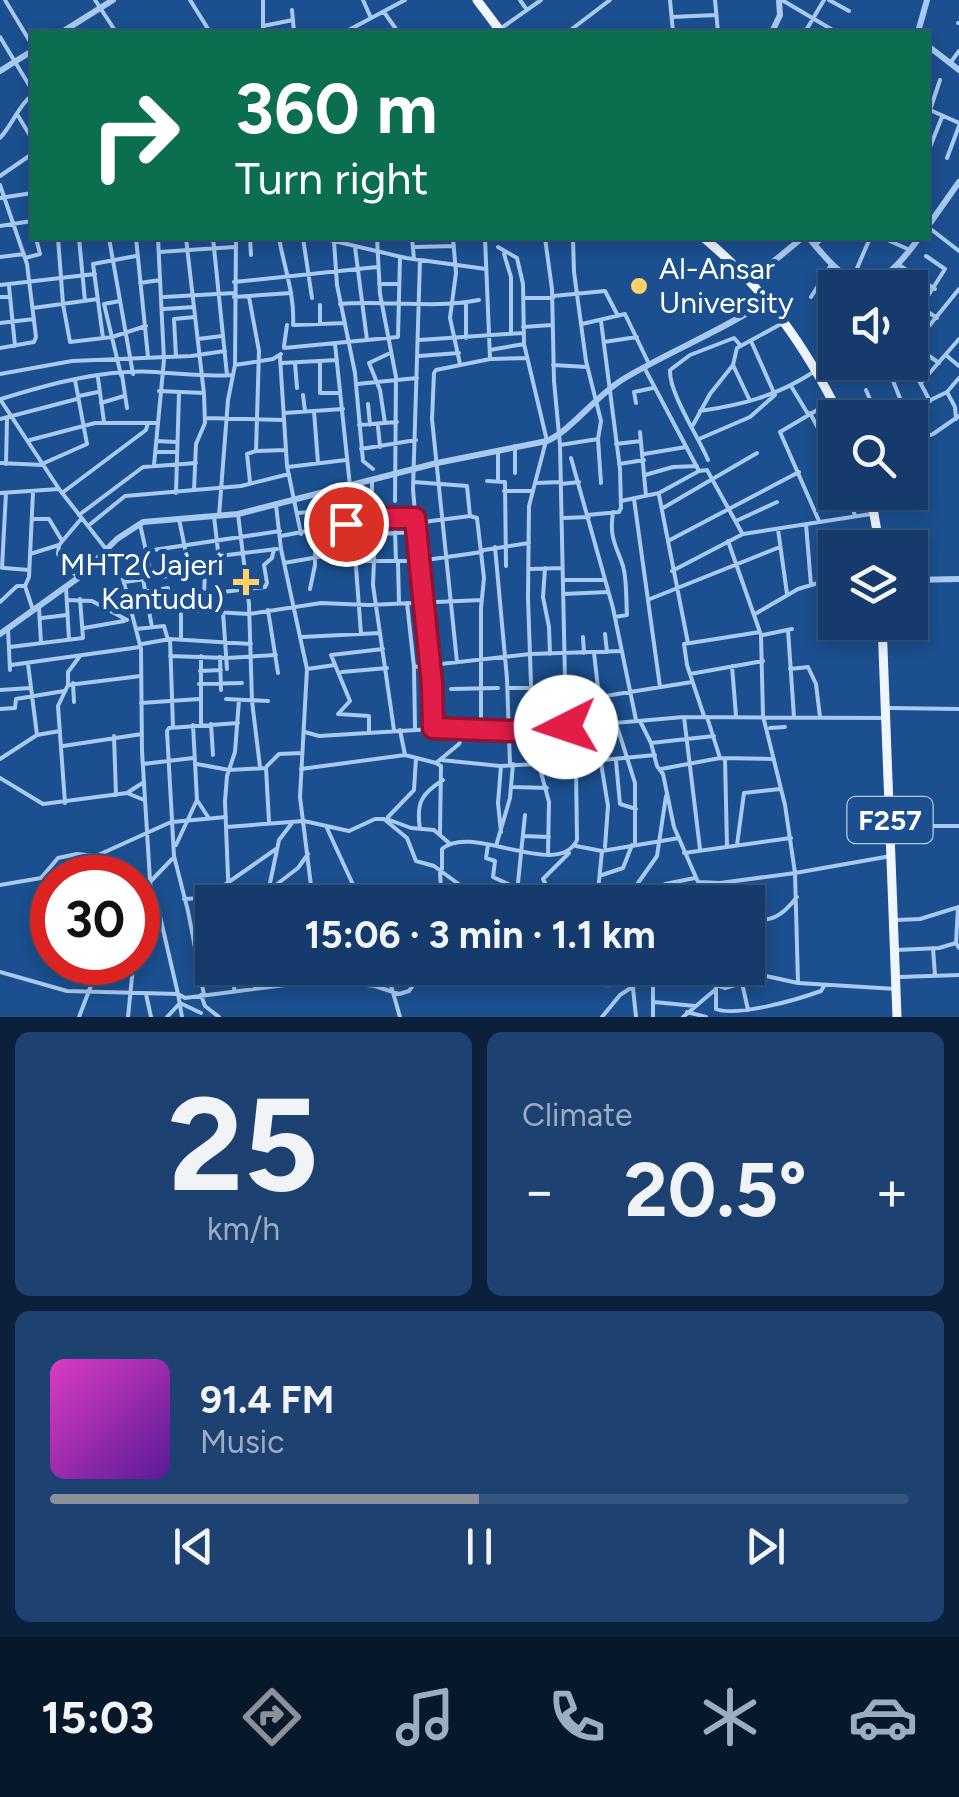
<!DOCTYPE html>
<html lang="en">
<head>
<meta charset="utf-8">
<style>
	body { margin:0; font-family:Figtree,sans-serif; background:#1d4271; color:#f1f3f6; height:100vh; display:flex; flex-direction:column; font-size:38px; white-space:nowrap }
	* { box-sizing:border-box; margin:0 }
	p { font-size:32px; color:#9dadc1 }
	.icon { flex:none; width:55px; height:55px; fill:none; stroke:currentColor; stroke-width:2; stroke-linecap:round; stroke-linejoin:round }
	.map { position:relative; height:1017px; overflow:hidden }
	.side { display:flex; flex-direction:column; gap:15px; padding:15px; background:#0b203b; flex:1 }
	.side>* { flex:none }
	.banner { position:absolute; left:30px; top:30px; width:900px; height:210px; border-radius:0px; box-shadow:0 5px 15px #0003,0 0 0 2px #33557e; background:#0b6e4f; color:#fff; overflow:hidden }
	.fabs { position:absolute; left:818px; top:270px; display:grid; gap:20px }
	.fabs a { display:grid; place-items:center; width:110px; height:110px; border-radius:0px; background:#143b6b; box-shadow:0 5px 15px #0003,0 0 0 2px #33557e; font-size:50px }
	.speed { position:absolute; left:30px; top:855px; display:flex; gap:20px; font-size:50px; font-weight:700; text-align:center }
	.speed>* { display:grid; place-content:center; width:130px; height:130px; border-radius:50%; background:#143b6b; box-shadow:0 5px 15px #0003,0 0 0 2px #33557e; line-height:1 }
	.speed .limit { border:15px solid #d22; background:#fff; color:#111 }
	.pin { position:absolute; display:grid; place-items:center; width:85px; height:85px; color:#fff; margin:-42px; border:5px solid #fff; border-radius:50%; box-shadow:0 2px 10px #0007 }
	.me { position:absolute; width:110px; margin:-55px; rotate:266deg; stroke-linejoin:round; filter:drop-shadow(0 0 8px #0008) }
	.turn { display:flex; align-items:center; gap:35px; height:210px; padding:0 40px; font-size:45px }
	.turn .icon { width:130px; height:130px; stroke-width:2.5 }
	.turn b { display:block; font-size:70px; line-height:85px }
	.big { font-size:75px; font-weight:700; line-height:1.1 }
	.side .tile { flex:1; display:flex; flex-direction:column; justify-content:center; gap:15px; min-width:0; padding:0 35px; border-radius:15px; background:#1d4271 }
	.side .dial { align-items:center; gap:0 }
	.dial b { font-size:130px; line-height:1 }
	.song { display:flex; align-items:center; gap:30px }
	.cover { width:120px; height:120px; border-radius:15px; background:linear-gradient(135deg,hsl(310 70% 55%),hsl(270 70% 35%)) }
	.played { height:10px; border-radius:5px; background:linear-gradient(90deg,#8c9099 50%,#33557e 50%) }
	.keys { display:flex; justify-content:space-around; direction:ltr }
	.heat { display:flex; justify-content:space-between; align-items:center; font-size:55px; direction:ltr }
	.side .tiles { flex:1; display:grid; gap:15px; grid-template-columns:1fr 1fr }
	.tile:last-child { grid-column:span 2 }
	.trip { position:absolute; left:195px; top:885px; width:570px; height:100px; border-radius:0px; background:#143b6b; box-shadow:0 5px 15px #0003,0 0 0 2px #33557e; font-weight:700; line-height:100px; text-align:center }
	.tab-bar { display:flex; height:160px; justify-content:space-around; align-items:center; background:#08182b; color:#9dadc1 }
	.tab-bar .icon { width:70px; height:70px }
	.tab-bar .on { color:#8c9099 }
	.tab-bar b { font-size:45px; color:#f1f3f6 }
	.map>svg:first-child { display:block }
</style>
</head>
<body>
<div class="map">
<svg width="959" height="1017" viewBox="0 0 959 1017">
	<rect width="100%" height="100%" fill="#1b4f8f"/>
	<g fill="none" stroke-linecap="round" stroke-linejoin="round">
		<path stroke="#a9c9ee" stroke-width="4" d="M5,0L32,45
			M95,0L116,32
			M190,0L210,32
			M363,0L371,18
			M520,0L527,10
			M670,0L673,32
			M715,0L718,32
			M782,0L836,32
			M829,0L849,11
			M292,10L294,32
			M384,12L398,32
			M672,17L716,15
			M958,23H959
			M263,26L293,20
			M500,29L541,0
			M263,32V0
			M345,32L405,0
			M568,32L610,0
			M805,32L824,0
			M0,37L32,90
			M951,62L959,51
			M940,80L930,110L959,123
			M17,114L32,139
			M0,138C13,124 18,106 32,95
			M928,152L942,117
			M947,158L959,126
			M0,176L32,154
			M0,185L27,264L36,337L34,342L0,348
			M0,198L32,193
			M0,226L32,221
			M928,227L959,251
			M58,238L63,304L70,342L112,337L146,326
			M79,238L85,301
			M109,238L133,374
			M136,238L148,357
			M186,238L204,394L205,423L196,444L194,490
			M213,238L227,375
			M250,238L251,255
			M279,238C284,267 295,295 293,325
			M289,238H303
			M303,238L312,298
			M321,238L406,258L486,269
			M377,238L380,294L396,377L395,501
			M412,238L414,259
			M453,238L456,273L450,318L460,364
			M485,238L490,358
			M545,238L552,289L554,381L560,445L566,726
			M573,238L574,272L586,361L601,421L598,439L601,483
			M763,238H770
			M883,238L910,250
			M236,240L265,238
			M334,241L337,285L355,373L363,461L373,469
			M815,245L823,238
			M355,247L367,340
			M414,247L454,246
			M498,247L517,258L523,284L524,344L547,441
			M159,252L234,247
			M504,254L511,277V333
			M0,257L24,254
			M25,258L40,254L36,238
			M420,260L413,489L433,729
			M899,265L935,289
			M852,280L870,238
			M234,282L377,267
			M140,283L160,280
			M379,284H397
			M0,285L95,274
			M819,285L835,297
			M9,286L15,346
			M553,296L605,291L618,316
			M0,297H10
			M164,297L234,293
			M234,297L291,293
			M249,297L259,351L256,451L247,454L250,482
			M811,297L831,265
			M524,298H553
			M910,300L937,318
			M120,301L104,304L121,375
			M466,303V338
			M340,304C386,300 434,309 479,300
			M320,305V324
			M921,307L945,269L926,256
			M33,308L98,299
			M164,309L194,307
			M0,323L34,319
			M582,324L625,314L649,364
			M295,325L345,323
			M523,327L552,325
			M910,331L919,337
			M103,338L93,264L136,256
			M198,339L222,336
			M419,340L522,333
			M751,341L775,395
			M604,342L637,337
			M335,344L350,486
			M284,346L287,325
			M284,348L398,337L400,257
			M490,350L524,344
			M419,356L459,353
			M947,356L959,366
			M176,357L174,319L195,317
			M280,357L287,466L301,534
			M880,362L894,373
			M903,362L891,376L908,418
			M282,363L337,360
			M295,363L297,388
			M320,363V393H340
			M939,363L918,348L916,342L959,289
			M235,365L273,359L281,354
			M553,365L587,367
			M733,365L750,401
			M904,365L915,373L930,401
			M645,369L699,471
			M0,374L72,361L191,356L225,351
			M122,375L127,408
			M98,378L104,422
			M921,383L959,339
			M357,384L417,378
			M791,386L808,414
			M866,390L878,418
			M159,391L204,393
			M947,392L955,407L956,419
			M303,395L305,411
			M79,396L98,392
			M0,399L59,489L106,549L123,579L141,649L142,751L151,896L159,912L178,994L185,998L324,980L375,986L399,994L409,991L426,968
			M1,399C49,384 104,369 155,372C181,374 206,377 233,375
			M101,403L124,396
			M636,403L634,392L653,388
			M368,404L370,425
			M314,411L318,463
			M700,411C742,405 776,396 812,373
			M906,412L947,392L959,378
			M284,413L343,409
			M810,413L835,460
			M205,418L284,420
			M0,419L77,399
			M910,422L917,441
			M385,423L380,390L369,363L388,354
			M359,425L397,422
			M693,425L710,394L733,365L737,348L781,324
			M378,427L380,447
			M640,432L646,496
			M699,439L750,417L775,395
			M30,440L95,423H157
			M156,441L176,442
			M546,441L529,506L528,598L532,713L536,754L549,802L548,853
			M910,443L933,434L959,416
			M616,444L641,441
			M560,445L598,439
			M515,446V473
			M361,449L416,440
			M257,451L286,450
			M156,452H176
			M644,454L686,447
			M571,458L613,608L636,720
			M708,460C698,436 669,393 670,370L690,355L734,338L741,346
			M0,463L43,465
			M6,464L7,419
			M42,464L87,444L75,380
			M619,464L644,460
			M154,465L164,360L158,238
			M288,467L346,460
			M645,475L673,467L697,466
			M498,480V450
			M487,481L505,482L506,566
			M414,482L467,486L470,516
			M536,483L561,482
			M561,484L579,482
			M504,491H533
			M848,492L855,516
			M0,493L59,489
			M62,493L146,430L148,423
			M176,493L179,393
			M659,495L688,643
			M634,499L660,687
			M621,501L659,493L699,471L707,470L742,533
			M276,505L281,549L307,669L300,797L313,902
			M663,508L757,453
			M613,512C609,538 616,545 623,566C627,580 626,601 627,615L615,617
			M298,513L373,506
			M238,514L249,604L252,701L260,767
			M79,515L143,467L196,463
			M587,515L619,512L621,508L620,469L601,321
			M219,516L228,400L235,365L236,238
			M563,518L589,517
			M33,519H49L61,539
			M179,519L190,573
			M372,519V480
			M736,521L777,502
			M819,521L780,432L829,403
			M416,523L470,516L477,518L484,578L481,608V730
			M140,524L152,578
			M806,524L811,585
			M88,526L125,496L241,486L289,474
			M778,529L787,594
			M395,532L396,561
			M281,536L375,518H415
			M668,541L799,472
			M728,541L761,635L763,716L785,805L795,873L798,983
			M59,545L58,554L78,578
			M495,547L507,679L510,764
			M484,550L529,543
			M147,551L280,531
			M30,554L59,545L81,519
			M219,556L277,549
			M357,561H419L482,552
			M284,563L358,550
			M398,563L399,603
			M2,568L6,493
			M4,568L29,570
			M545,568L543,597L549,627L550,654
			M529,569L562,568
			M672,571L743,534L871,514
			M143,579L152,627
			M563,580H603
			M124,582L220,569L214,516
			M66,587L69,640
			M310,589L315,565V532
			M148,591L168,588
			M223,592L265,587L267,583L264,565L272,558L274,549
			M563,594L608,592
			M204,596L205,571
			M650,599L780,547
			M67,600L92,601L127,620
			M0,602L17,586H24
			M407,603L414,667L415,728
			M39,608L41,643
			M33,610L25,586L29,577L33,492
			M182,610L249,614L321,603L368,605L482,600
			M268,610L278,673
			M223,612L227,669
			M755,614L798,589L835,578
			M42,618L67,615
			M84,628L124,621
			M8,629L10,670
			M136,629L164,626L168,640
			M788,630L794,717
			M361,634L356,567L367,520
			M605,634L607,652
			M763,635L792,629
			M302,637L380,633
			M583,637L584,653
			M170,639L173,727
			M181,639V604
			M142,644L170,639L251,644
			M10,647L83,638L80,599
			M594,653L599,697L692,682
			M170,656L227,658L276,655
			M220,657L221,690
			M457,662L432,419L434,373L436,370L490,359L527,358
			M28,664L37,735
			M11,665L140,647
			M732,666L736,716
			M414,667L530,654L622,651
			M307,669L335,665
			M790,669L808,667L816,684L820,717
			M200,671L221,670
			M342,672L387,668
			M690,674L763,661
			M73,683L74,702
			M199,684L242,683
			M68,685V672L80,656
			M508,688H532
			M451,689L498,688
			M0,690L30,688
			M226,699L268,701
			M566,702L599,697
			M141,703L199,699
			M889,708L959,709
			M0,709L15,708L16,699L64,691
			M338,714L350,701L331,655L383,649
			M338,714L369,716V733
			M704,716L687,665L684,644L760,632
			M684,717L700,849
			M707,717L720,758
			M640,721L651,743L657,766L663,774L674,827L698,882L720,883L795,873L891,856
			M616,723L635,783V845
			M211,724L213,755
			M201,725V656
			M770,728L785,727
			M394,730L373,585L375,534L416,532
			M400,730L405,755
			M305,732L319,736L433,729L534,730L684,717L886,718
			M114,736L116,795
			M651,743L714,736
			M63,746L142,734
			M0,759L37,735L60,731
			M725,759L727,846
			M441,760L500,766
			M616,761L620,804L636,809
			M436,763L441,766L440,833
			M601,763L608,806L605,847
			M143,764L193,758
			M197,764L229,770L266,768L269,822
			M561,764L655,755
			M267,766L279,754L302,753
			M301,769L405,755L436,763L459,744L465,729
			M661,769L720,758L774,759
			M0,778L43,804L127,793L144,800
			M513,787L547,788
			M127,793L144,782
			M197,800L208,817
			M65,803L58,706L68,685L141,676
			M388,817L414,790L416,758
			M387,819L411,828L434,830L449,843
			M172,822L226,817
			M326,826L361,902
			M894,826H959
			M226,827L304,821L349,831L375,819H384L407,838L416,861L434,866L460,885L493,902
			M420,829C416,803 421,794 443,780
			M501,832L498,803L501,766L538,764
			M524,836L549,837
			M176,845L197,800L193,725
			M488,845L486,858L495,861L493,877L510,885L547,894
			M737,845L744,793L780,789
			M496,846L510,798L513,764
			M576,846L602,851L679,838
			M569,853L543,879L546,885L580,902
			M684,853L791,838
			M442,869V849C471,822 558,881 577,840L576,770L568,727
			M440,873L442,902
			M602,875L623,868L632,845
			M151,881L172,859
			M720,883L726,902
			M0,885L41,878L58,858L77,854L96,856L171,822
			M268,891L298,868L308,854
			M184,899L202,898L213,893L276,849
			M597,901L602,851
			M604,901L609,896L635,890
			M229,902L225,801L227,776L235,752L239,700
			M266,902L279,840L292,823
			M516,902L525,815
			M544,902L548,892
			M632,902L638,883L657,856L666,796
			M664,902L661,893L665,884L695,878
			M958,907L956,943L959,948
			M748,918C771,924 783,915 797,897
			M138,919L155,904
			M896,920L920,919L959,907
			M933,948L935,976
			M897,950L939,948L956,943
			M316,968L319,980
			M386,968L400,1017
			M524,968C552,988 617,987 651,982L663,968
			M578,968V982
			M668,968L725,988L766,976L798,983L896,989
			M735,968L742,983L748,1010
			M0,972L67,991L178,994L182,1017
			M899,977L959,975
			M716,986V1009C737,1017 796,1000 821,991L824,986
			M255,988L256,968
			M633,988L636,1017
			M234,991L235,968
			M146,994L151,1017
			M201,995L205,1006L219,1017
			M204,995L188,911L174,856L167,731L169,728L238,723
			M654,1002L695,1006
			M687,1012L706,1017
			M79,1017L100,962
			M128,1017L133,967
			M167,1017L180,1003L201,1013
			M602,1017L620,995L637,984
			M653,1017V982
			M683,1017L716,989"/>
		<path stroke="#a9c9ee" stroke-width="6" d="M62,32L113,0
			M772,32L780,15L779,0
			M879,32H900
			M918,32L927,0
			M928,46L959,70
			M0,71L32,51
			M928,226L959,182
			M809,238C854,294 874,300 919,238
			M751,280L802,238
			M910,580L959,579
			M0,634L78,578L117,539L143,522L238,514L437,463L547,441C572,430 597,394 625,378C670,351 726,329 768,300"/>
		<path stroke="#f0f6ff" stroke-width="9" d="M477,0L501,32
			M704,238C766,290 805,345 841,418
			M870,492L880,548
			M882,622L897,1017"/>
	</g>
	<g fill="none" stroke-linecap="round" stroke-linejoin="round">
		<g stroke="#92132f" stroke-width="25">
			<path id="route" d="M346,524L376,518H415L432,684L433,728L510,731L566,727"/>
		</g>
		<use href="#route" stroke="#e11d48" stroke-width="18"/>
	</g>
	<g fill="#ffd166" stroke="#1b4f8f" stroke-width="4">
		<circle cx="639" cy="286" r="10"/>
		<path d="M241 567h10v10h10v10h-10v10h-10v-10h-10v-10h10z"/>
	</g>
	<g text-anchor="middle" stroke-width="10" stroke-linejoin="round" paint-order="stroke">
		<rect fill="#1b4f8f" stroke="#bbcadd" stroke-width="2.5" x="847.5" y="797" width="85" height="46" rx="8"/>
		<g font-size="28" font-weight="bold" fill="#fff">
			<text x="890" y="830">F257</text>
		</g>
		<g font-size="30" fill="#fff" stroke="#1b4f8f" text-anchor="start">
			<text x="659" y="279">Al-Ansar<tspan x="659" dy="34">University</tspan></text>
			<text x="224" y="575" text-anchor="end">MHT2(Jajeri<tspan x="224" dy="34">Kantudu)</tspan></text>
		</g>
	</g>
</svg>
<div class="fabs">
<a><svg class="icon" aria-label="sound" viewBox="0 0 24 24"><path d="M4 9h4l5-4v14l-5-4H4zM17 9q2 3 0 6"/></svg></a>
<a><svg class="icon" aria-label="search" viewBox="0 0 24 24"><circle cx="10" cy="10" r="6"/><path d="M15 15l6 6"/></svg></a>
<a><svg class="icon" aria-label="layers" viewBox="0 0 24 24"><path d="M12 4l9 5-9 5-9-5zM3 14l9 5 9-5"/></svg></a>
</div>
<div class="speed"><div class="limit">30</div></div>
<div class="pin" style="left:346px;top:524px;background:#d93025"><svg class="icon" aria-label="arrive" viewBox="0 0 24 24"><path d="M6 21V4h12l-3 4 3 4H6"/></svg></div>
<svg class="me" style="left:566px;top:727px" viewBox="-20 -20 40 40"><circle r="19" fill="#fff"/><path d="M0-13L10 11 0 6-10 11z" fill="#e11d48"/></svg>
<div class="trip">15:06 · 3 min · 1.1 km</div>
<div class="banner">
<div class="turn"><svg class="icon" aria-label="right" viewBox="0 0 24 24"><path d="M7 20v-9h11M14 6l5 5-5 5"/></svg><div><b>360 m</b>Turn right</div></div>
</div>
</div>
<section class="side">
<div class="tiles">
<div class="tile dial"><b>25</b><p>km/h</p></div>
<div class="tile"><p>Climate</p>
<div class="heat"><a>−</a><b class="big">20.5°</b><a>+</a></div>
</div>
<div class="tile">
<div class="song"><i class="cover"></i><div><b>91.4 FM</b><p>Music</p></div></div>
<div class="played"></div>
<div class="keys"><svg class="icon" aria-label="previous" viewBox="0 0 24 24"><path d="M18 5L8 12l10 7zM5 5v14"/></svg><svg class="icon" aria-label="pause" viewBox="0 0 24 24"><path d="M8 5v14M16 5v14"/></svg><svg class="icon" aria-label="next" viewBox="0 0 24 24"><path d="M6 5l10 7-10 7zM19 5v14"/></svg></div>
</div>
</div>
</section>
<nav class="tab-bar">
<b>15:03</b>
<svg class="icon on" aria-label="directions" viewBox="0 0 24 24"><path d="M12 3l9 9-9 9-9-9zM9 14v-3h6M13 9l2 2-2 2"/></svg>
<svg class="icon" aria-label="music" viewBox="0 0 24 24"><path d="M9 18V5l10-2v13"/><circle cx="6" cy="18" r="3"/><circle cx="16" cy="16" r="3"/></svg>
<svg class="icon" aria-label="phone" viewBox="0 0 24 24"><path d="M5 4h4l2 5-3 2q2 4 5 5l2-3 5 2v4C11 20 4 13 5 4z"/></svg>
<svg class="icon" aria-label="climate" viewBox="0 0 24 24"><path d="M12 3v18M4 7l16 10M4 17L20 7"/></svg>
<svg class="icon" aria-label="car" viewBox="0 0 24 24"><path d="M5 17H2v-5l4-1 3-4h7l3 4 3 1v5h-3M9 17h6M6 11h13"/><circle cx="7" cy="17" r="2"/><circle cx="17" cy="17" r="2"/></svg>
</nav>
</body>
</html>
